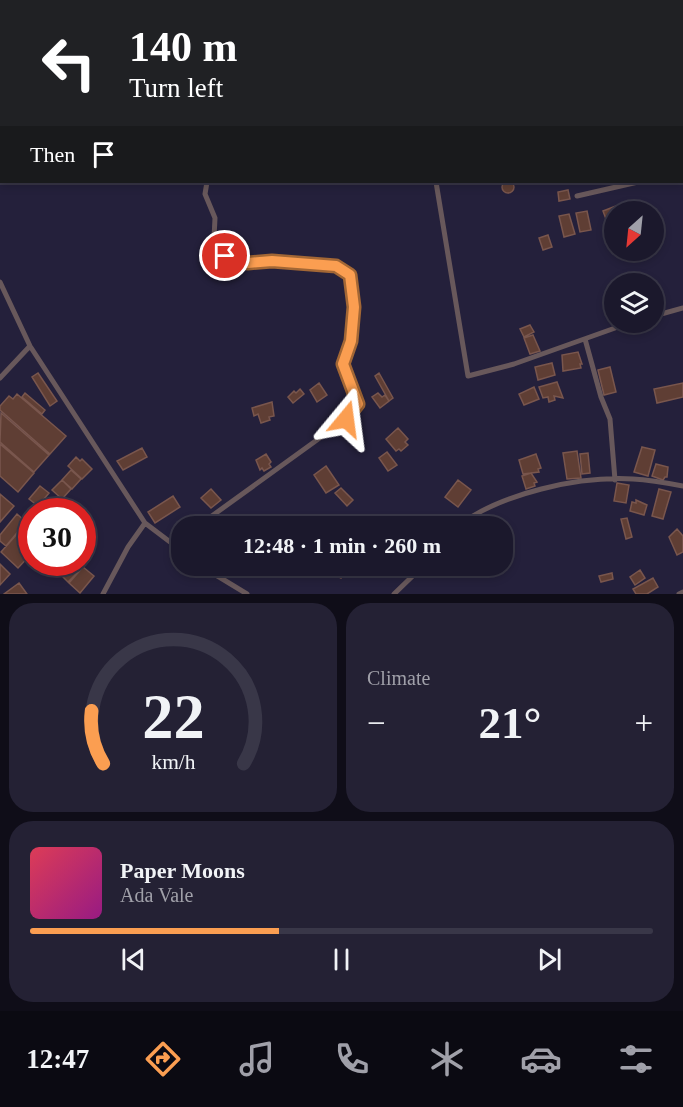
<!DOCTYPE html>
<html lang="en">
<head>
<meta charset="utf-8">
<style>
	body { margin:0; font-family:Georgia,serif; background:#242134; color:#f1f3f6; height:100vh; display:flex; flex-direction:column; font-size:22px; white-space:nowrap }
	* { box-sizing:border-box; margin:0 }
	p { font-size:20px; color:#a0a0a9 }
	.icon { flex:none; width:33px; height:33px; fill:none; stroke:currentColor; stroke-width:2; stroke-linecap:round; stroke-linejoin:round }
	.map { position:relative; height:594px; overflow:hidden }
	.sheet { display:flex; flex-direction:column; gap:9px; padding:9px; background:#0f0d18; flex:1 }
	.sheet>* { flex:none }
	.top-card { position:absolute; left:0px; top:0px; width:684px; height:183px; box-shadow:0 3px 9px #0003,0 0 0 2px #393748; background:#202124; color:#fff; overflow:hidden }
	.needle { width:39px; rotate:207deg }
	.buttons { position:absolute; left:604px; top:201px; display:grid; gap:12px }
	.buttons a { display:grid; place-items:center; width:60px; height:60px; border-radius:50%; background:#1b182c; box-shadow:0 3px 9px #0003,0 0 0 2px #393748; font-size:30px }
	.speed { position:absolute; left:18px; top:498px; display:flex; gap:12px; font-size:30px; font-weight:700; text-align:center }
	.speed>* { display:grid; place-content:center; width:78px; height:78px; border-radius:50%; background:#1b182c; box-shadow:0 3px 9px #0003,0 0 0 2px #393748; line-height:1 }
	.speed .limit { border:9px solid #d22; background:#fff; color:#111 }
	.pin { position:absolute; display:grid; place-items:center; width:51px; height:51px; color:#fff; margin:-26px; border:3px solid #fff; border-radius:50%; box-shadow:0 2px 6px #0007 }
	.me { position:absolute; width:66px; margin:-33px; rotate:16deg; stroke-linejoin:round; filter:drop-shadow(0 0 4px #0008) }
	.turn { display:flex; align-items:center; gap:21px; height:126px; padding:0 30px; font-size:27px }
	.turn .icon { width:78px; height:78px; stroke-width:2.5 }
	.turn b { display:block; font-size:42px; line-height:51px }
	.then { display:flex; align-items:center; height:57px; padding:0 30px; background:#0003; gap:12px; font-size:22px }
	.big { font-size:45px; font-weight:600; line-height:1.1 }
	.sheet .widget { flex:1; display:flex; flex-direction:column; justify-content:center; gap:9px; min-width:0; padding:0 21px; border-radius:24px; background:#242134 }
	.sheet .dial { align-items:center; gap:0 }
	.dial svg { height:156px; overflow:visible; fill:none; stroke:#393748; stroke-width:7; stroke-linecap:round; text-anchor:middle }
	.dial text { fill:#f1f3f6; stroke:none }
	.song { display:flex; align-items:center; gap:18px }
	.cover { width:72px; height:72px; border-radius:9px; background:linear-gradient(135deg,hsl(350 70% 55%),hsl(310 70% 35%)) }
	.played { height:6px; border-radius:3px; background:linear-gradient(90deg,#fb9e51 40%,#393748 40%) }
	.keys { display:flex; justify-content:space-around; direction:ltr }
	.heat { display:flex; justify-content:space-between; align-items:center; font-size:33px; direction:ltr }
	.sheet .tiles { flex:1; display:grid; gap:9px; grid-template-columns:1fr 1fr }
	.widget:last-child { grid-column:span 2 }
	.trip { position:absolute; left:171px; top:516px; width:342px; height:60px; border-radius:24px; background:#1b182c; box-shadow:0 3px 9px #0003,0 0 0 2px #393748; font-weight:600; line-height:60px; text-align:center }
	.dock { display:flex; height:96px; justify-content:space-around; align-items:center; background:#0b0a12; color:#a0a0a9 }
	.dock .icon { width:42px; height:42px }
	.dock .selected { color:#fb9e51 }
	.dock b { font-size:27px; color:#f1f3f6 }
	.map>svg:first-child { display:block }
</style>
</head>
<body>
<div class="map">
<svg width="683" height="594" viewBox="0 0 683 594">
	<rect width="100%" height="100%" fill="#24203b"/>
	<path fill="#5f3e34" stroke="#79564d" stroke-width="1.5" d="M502 187a6 6 0 1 1 12 0a6 6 0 1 1-12 0Z
		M568,190L570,199L559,201L558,192Z
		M616,206L618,212H615V225L609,227L603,211Z
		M587,211L591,230L580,232L576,213Z
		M569,214L575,234L564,237L559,216Z
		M548,235L552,247L543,250L539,238Z
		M530,325L534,332L524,337L520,329Z
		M533,335L540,351L530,354L524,338Z
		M578,352L582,364H580L581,368L563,371L562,355Z
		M552,363L555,375L538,380L535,367Z
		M610,367L616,392L604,395L598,370Z
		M38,373L57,401L50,406L32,377Z
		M379,373L393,398L389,401L375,376Z
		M557,382L563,398L554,396L555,400L549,402L548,397L543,398L539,387Z
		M319,383L327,395L317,402L310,390Z
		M683,383V397L657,403L654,389Z
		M534,387L539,399L524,405L519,394Z
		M300,389L304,394L293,403L288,397L294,391L296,393Z
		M25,393L45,410L42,414L22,397Z
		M378,393L382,397L385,395L389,401L380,408L372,397Z
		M17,394L66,436L50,454L0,410V406L9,396L13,399Z
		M272,402L274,416L269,417L270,420L261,423L258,414L254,416L252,408Z
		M1,413L49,455L34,472L0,442Z
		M398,428L408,439L405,442L408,445L401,451L399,449L396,451L386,439Z
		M0,444L34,473L18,492L0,476Z
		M642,447L655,450L648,476L634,472Z
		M142,448L147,457L123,470L117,461Z
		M577,451L581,478L567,479L563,453Z
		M387,452L397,465L388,471L379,458Z
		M588,453L590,473L582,474L580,454Z
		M266,454L271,462L269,464L271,467L264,471L262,468L260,470L256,460Z
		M536,454L541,468L538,469L539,472L523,474L519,460Z
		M76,457L80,461L82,459L92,469L82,479L68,466Z
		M656,464L668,467L667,477H665L663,480L652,476Z
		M326,466L339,485L326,493L314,475Z
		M71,470L81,479L72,489L62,480Z
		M531,473L537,482L534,483L535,486L526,489L522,476Z
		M62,480L71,489L62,499L52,490Z
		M458,480L471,490L458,507L445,497Z
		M617,483L629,485L626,503L614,501Z
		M40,486L49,493L38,506L29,499Z
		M341,488L353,500L347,506L335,493Z
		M211,489L221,500L211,508L201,498Z
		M659,489L671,492L663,519L652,516Z
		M0,494L14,506L0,522Z
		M173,496L180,507L155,523L148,512Z
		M636,500L647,505L644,515L630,511L632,502L636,503Z
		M54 506a5 5 0 1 1 10 0a5 5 0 1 1-10 0Z
		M17,514L26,522L6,546L0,541V535Z
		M627,518L632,537L626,539L621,519Z
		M26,524L32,528V553L18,568L1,552Z
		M677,529L683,536V552L677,555L669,537Z
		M48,562H74L81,569L68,582Z
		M0,564L10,574L0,585Z
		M331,566L346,567L341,578L328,572Z
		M83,567L94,576L80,593L69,583Z
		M640,570L645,578L635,585L630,577Z
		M612,573L613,579L601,582L599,576Z
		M653,578L658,587L647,594H636L633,589Z
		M19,583L27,594H4Z"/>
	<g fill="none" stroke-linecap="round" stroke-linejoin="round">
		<path stroke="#68585b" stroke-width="5" d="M401,0V2
			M675,0V2
			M682,39L683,42
			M682,89H683
			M682,172H683
			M436,182L468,376L514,364L632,322
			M577,196L638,182
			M0,282L30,346L145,523L182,551
			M654,316L683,308
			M585,339L601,397L610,419L615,480
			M0,378L30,346
			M198,526L346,419L358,404L343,364L351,341L354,307L350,275L336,266L272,261L248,263L225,256L214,238L215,218L205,194L207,182
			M458,526C501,493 579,476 633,479C650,480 667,483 683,486
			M201,566L247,594
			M103,594L128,547L145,523
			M394,594L423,566
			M679,594L683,592"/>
	</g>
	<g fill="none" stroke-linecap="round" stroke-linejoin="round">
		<g stroke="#a36735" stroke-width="15">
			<path id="route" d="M225,256L248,263L272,261L336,266L350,275L354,307L351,341L343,364L358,404L346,419"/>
		</g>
		<use href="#route" stroke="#fb9e51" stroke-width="10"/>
	</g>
</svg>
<div class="buttons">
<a><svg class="needle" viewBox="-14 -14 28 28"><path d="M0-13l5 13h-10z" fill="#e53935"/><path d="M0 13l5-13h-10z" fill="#a0a0a9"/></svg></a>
<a><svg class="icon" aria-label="layers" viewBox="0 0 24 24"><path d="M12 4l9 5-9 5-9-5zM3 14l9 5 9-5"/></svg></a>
</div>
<div class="speed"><div class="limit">30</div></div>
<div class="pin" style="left:225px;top:256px;background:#d93025"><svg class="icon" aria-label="arrive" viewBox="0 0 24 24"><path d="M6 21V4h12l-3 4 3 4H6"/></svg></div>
<svg class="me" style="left:346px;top:419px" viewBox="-20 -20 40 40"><path d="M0-17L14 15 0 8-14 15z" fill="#fb9e51" stroke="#fff" stroke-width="4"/></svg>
<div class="trip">12:48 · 1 min · 260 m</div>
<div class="top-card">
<div class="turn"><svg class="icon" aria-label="left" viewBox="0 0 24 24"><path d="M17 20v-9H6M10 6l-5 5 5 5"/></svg><div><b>140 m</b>Turn left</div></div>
<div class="then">Then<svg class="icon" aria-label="arrive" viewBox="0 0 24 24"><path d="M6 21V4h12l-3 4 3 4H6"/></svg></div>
</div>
</div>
<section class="sheet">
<div class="tiles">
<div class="widget dial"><svg viewBox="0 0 100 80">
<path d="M14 69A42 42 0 1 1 86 69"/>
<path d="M14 69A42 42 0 0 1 8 42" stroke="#fb9e51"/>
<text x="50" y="56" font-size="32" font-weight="700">22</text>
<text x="50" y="72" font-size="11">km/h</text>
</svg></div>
<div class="widget"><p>Climate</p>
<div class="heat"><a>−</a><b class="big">21°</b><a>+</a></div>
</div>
<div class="widget">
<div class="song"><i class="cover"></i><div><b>Paper Moons</b><p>Ada Vale</p></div></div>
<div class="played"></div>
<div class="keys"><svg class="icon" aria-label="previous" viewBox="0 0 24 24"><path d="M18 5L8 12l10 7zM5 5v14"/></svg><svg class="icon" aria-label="pause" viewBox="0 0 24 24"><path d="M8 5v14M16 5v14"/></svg><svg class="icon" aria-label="next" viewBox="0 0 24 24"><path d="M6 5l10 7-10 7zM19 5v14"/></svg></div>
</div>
</div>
</section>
<nav class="dock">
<b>12:47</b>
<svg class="icon selected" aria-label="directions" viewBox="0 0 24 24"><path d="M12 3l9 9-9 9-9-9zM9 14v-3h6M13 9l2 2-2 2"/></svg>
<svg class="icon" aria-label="music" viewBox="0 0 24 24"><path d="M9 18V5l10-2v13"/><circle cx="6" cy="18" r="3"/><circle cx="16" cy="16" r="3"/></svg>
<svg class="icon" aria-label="phone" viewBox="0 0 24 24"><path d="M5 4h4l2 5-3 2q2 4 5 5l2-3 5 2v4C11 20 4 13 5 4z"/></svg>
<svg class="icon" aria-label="climate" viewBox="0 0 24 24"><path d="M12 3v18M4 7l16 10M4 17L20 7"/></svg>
<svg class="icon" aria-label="car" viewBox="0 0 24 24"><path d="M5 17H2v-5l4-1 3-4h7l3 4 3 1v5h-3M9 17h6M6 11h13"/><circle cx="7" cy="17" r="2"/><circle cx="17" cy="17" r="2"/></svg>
<svg class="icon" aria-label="filters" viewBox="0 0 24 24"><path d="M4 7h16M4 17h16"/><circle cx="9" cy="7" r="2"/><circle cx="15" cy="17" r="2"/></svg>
</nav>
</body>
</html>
